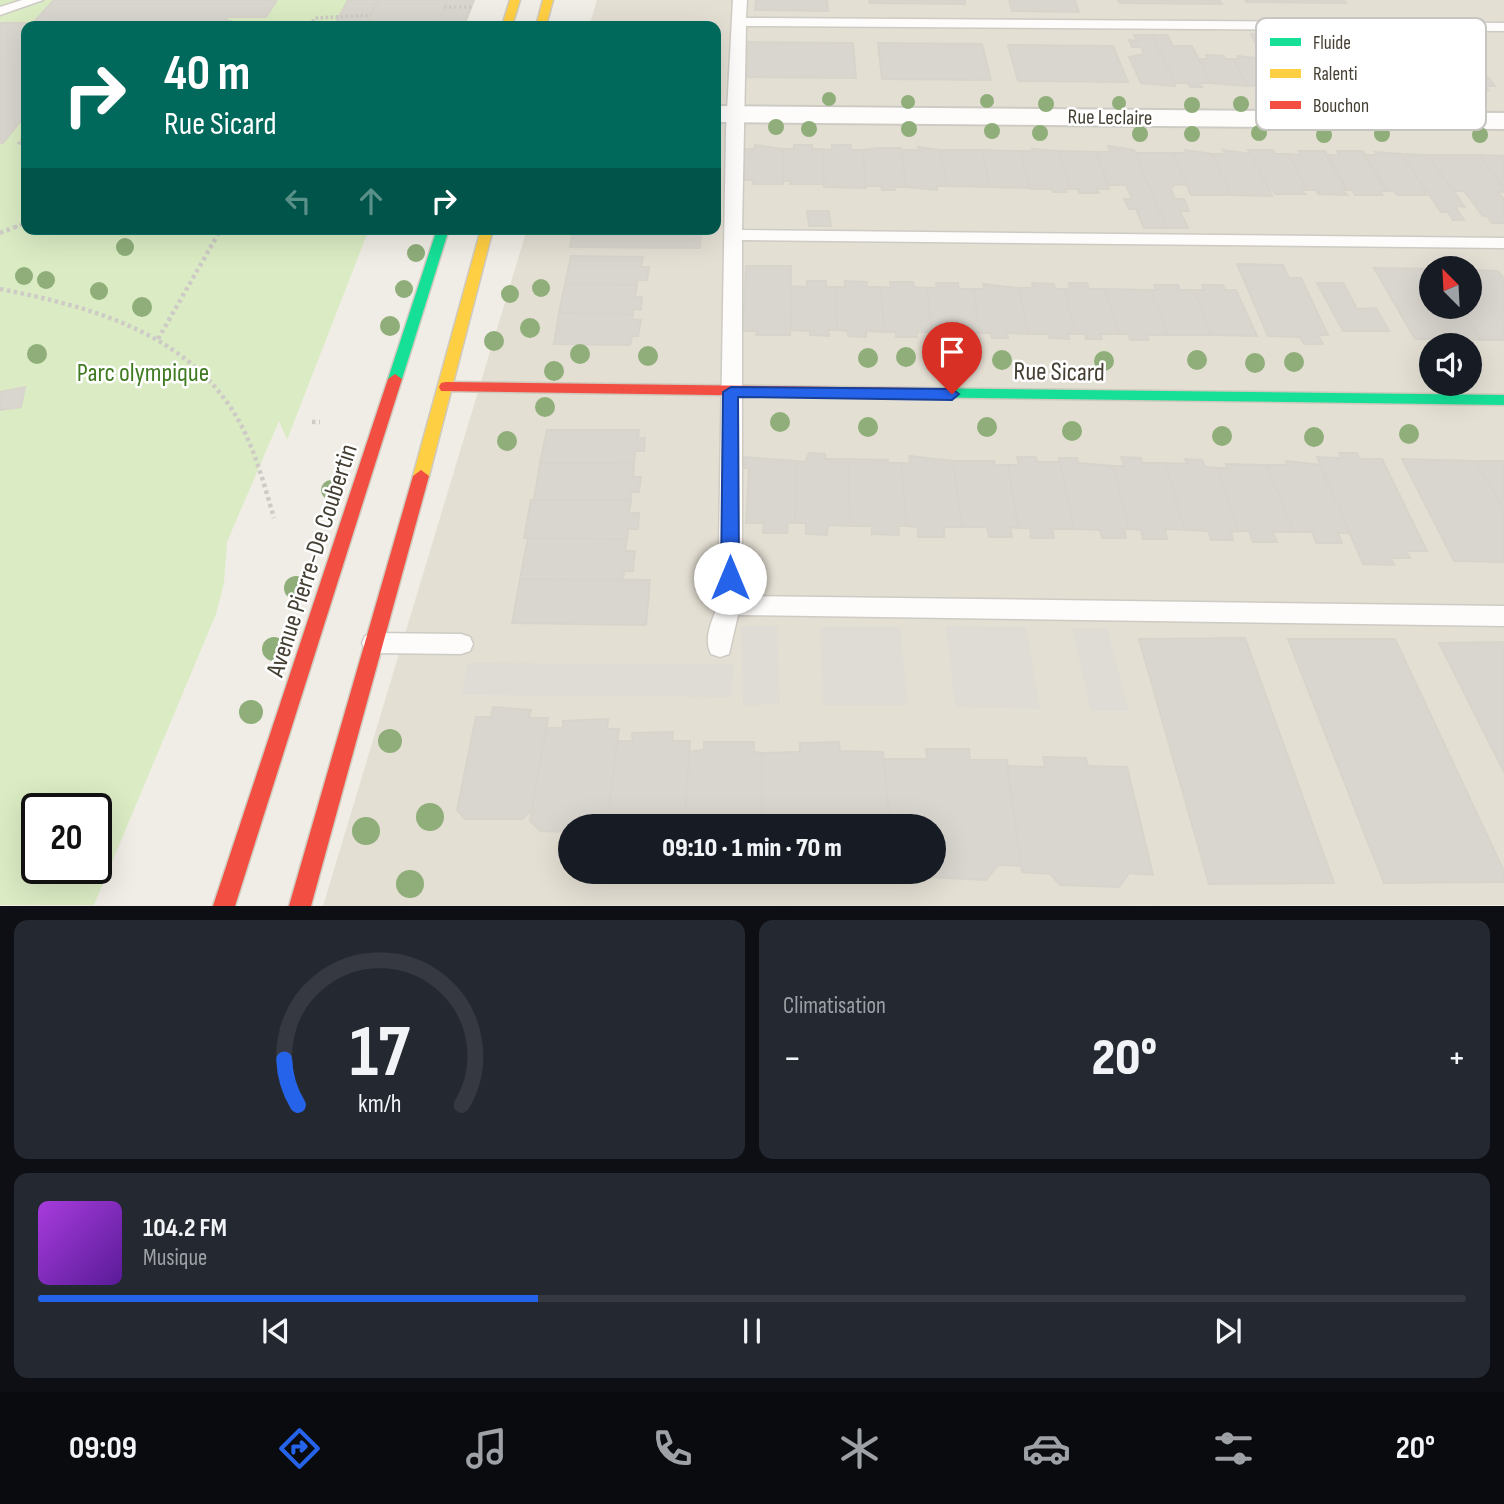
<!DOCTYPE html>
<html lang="fr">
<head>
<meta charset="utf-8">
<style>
	body { margin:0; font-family:"Sofia Sans Condensed",sans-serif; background:#242831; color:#f1f3f6; height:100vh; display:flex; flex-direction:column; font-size:26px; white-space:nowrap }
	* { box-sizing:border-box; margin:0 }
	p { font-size:23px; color:#9ea1a6 }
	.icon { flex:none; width:38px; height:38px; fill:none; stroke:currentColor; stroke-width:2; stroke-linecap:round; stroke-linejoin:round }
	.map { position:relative; height:906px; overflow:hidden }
	.panel { display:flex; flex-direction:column; gap:14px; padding:14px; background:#0d0f14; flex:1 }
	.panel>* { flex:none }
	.top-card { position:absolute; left:21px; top:21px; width:700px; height:214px; border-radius:14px; box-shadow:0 7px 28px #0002; background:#00695c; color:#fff; overflow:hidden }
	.needle { width:46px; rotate:336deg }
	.fabs { position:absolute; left:1419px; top:256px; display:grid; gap:14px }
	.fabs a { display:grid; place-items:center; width:63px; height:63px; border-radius:50%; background:#171b24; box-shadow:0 7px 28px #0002; font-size:35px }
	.speed { position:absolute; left:21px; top:793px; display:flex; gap:14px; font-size:35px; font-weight:700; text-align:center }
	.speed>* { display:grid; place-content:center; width:91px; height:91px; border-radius:50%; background:#171b24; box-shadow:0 7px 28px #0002; line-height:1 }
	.speed .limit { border:4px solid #111; border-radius:10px; background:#fff; color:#111 }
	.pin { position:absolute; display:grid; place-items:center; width:60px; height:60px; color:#fff; margin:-72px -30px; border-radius:50% 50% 50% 0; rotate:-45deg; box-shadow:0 0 7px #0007 }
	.pin .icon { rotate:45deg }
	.me { position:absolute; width:77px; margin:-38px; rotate:0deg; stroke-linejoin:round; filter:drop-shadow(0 0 5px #0008) }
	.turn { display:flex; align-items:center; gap:24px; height:147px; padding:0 28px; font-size:32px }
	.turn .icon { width:91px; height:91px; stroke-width:2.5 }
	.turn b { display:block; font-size:49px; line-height:60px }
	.lanes { display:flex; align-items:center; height:66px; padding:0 28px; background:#0003; justify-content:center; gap:35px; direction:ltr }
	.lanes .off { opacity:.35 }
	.big { font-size:52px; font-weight:800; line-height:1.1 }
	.panel .widget { flex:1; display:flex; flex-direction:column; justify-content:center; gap:10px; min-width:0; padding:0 24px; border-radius:14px; background:#242831 }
	.panel .dial { align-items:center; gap:0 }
	.dial svg { height:182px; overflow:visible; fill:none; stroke:#363941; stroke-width:7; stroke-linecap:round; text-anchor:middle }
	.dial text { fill:#f1f3f6; stroke:none }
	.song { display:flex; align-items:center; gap:21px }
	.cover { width:84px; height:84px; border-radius:10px; background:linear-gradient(135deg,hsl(280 70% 55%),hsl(270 70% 35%)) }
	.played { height:7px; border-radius:4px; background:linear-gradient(90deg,#2563eb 35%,#363941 35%) }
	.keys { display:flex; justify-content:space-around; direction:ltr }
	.heat { display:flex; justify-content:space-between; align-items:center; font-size:38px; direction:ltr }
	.panel .tiles { flex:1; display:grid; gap:14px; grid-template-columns:1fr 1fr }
	.widget:last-child { grid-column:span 2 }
	.trip { position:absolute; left:558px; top:814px; width:388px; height:70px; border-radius:35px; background:#171b24; box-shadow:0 7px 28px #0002; font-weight:800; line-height:70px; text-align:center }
	.dock { display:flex; height:112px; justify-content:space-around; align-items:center; background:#090b0e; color:#9ea1a6 }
	.dock .icon { width:49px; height:49px }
	.dock .on { color:#2563eb }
	.dock b { font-size:32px; color:#f1f3f6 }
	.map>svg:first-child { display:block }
</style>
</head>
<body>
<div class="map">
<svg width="1504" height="906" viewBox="0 0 1504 906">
	<rect width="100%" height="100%" fill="#f0ede6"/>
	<path fill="#e4dfd3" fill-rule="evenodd" d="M597,0H1504V905L323,906L527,229H716V26H589ZM1432,268H1470V306H1432ZM1432,345H1470V383H1432ZM570,826H934V872H570Z"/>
	<path fill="#dbecc4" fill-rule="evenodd" d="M0,0H457L446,26H26V229H369L287,440L279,421L227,542L224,583L216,614L94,905H0ZM37,808H96V868H37Z"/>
	<path fill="#dfdcd6" d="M741,626H777L780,704L743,705Z
		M946,626L1026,627L1040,709L955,707Z
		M820,627H900L908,705H823Z
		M1072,628H1107L1129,711H1091Z
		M468,663L733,664L732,697L461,695Z"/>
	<path fill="#d9d6cf" stroke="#d8d4cc" stroke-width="2" d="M54,0H277L266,17H228L225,21H231L228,26H26V118H23L3,143H0V23H33Z
		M348,0H474L464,26H334Z
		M378,0H447L438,23H367Z
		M756,0H827L828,11L755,10Z
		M869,0H965V4L870,3Z
		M1009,0H1075L1079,12L1012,11Z
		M1118,0H1219L1222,4L1120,3Z
		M1245,0H1344L1346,3L1246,2Z
		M1251,34L1283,35L1316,83L1294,86L1292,83H1279L1264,57L1276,58L1280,55L1274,46H1257Z
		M1418,34L1436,37L1457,60H1473L1495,86H1485L1488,90L1458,86Z
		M1134,35H1152L1176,83H1174L1175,86L1141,83L1129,57L1144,54L1141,47H1132L1129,40L1137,41Z
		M1152,35H1167L1173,46H1192L1211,83H1199L1202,87H1190L1188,83H1176Z
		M748,42L853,43L856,78L747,77Z
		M878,43L982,44L991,80L882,79Z
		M1008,45L1113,46L1128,82L1018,81Z
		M1206,55L1224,56L1225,59H1233L1248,86L1211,83L1199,59H1208Z
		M1237,56L1266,59L1280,84L1248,86L1233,59H1239Z
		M755,145L783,149V184H753V180H741L743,149H754Z
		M794,145H812V149H823L824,184H790V181H783V149H794Z
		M832,145H851V150H863L866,188L824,187L823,149L832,150Z
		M1108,146L1134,150L1167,228H1144L1136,209H1129L1124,199H1132L1126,185H1109L1096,152H1110Z
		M918,147L940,150L947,186H937V190L906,187L902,150H919Z
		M879,148H901L906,187H894L895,190H882L881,186H865L863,150Z
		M1032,149L1059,151L1070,189H1065L1066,192H1053L1052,189H1031L1020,151H1033Z
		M940,150H982L990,187L947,186Z
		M982,150L1020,151L1030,188L990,187Z
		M1185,150L1212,154L1232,195H1191L1173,153H1186Z
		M1223,150L1250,154L1272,196L1232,195L1212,154H1225Z
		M1248,150H1273L1275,154H1288L1307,190H1302L1305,194H1275L1273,190H1269Z
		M1059,151L1096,152L1109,189H1097L1099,193H1079L1078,189H1070Z
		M1299,151H1325L1347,190H1343L1347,195L1318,194L1316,190H1307L1288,154L1301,155Z
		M1337,151H1363L1388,191H1380L1383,195H1355L1352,190H1347L1326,155H1339Z
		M1375,152L1401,154L1427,192L1423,191L1426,195H1397L1394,191H1388L1364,155H1377Z
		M1135,153H1173L1187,185L1175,184L1171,188L1175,199H1184L1189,211H1180L1188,228H1167Z
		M1401,154L1427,155L1465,207L1455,206L1464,220H1453L1448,212H1441Z
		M1427,155H1479L1504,188V192H1498L1504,199V223H1492L1487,216H1483L1464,191H1453Z
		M1479,155L1504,156V188Z
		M807,211H829L831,226H809Z
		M574,229H701L700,248L570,247Z
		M571,256L643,257L641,267H649L647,280H637V285L565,284Z
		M1237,264L1283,265L1289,278H1301L1328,335H1318L1323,344H1304L1300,337L1268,336Z
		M746,266H791L790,335H756L757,331H743Z
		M1374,268L1432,269V306H1459L1481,340L1415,339Z
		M1470,270L1498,271L1504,279V340H1481L1459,306H1470Z
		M807,281H826V287H836L837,330H828L829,336L810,335V331L791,330V286L807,287Z
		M845,281L867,282V287H881L884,332L866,331V337L848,336V331L837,330L836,287H845Z
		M890,282H913L914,287L927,288L932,332H917V337H896V332H884L881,287L891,288Z
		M936,283H958L959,289H973L980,333L961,332L962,339L945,338L944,333L932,332L927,288H937Z
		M1032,283L1054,284L1055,289H1064L1076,334H1068L1069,339L1049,338L1048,334H1028L1019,288H1033Z
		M1069,283H1087L1089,289H1105L1120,334H1100L1102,339H1086L1085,334H1076L1064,289H1070Z
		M1317,283H1343L1357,309L1376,308L1389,331H1343Z
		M565,284L637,285L635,297H642L641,310L633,309V314L559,313Z
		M983,284L1019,288L1028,334L1007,333L1008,338H992L991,333H980L973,289H984Z
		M1154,285H1178L1180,290H1193L1212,335H1167L1151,290H1156Z
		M1202,285H1223L1225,290H1236L1257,336L1212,335L1193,290H1204Z
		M1105,289L1151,290L1167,335H1147L1149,340H1130L1128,334H1120Z
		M559,313L633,314L632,319L641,320L638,336H632L630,345L554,344Z
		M25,387L21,407L0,410V392Z
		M547,430H639L638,438H645L644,451H635L634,464L540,463Z
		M809,453L825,454V459H848L850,526L828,525L827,535L806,534V523H795L796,461L805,462Z
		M1339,453H1357L1360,459H1382L1427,551H1406L1410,558H1391L1394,565L1363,564L1317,457L1341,458Z
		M909,456L953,461L962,527H944V537H918V527L907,526L901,463L910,464Z
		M744,457L796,461L795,523H788L787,533H763L764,523H746L749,468H744Z
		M1017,457H1036L1037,462H1060L1074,529H1052L1054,538H1031L1030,528H1018L1008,465H1019Z
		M1121,457L1141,458L1142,463H1165L1185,530L1165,529L1167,539H1143L1141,530L1129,529L1113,466H1124Z
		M1059,458H1077L1078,463L1113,466L1129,529H1124L1126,538H1102L1100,530L1074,529Z
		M848,459L888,460V463H901L907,526H898L899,535L872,534V526H850Z
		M1185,459L1202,460L1205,467L1217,468L1239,531L1231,532L1233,540H1211L1208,531L1185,530L1165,463L1187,464Z
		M1402,459L1475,461L1504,510V562L1454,561Z
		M953,461H994L995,465H1008L1018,528L1010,527L1012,537H989L987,527H962Z
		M1286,461L1320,465L1350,533H1338L1342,543H1316L1312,532H1294L1267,465H1287Z
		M1475,461H1504V510Z
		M540,463L634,464L633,477H641L639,492H631V500H534Z
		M1226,464L1267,465L1294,532H1273L1277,542H1253L1249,531H1239L1217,468H1228Z
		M531,500H631L629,513H639L638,529H628L627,539L524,538Z
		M528,538L627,539L625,551H635L633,571H624L623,580L520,579Z
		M520,579L650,580L646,625L512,623Z
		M1245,638L1334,883L1209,884L1139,639Z
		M1288,639H1395L1504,871V882L1384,883Z
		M1504,642V772L1439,643Z
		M493,707L531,710L529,718H548L532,809L523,819H465L457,810L476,717H491Z
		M608,719L607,729H619L607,823L603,826H570V832L540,831L530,821L546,728H563V721Z
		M673,732L672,741H690L684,826H607L617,741H633L632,733Z
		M704,742H754V752L762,753L761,826H684L689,752L704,750Z
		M839,742L840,751L883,752L890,826H761L762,753L800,752V743Z
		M926,749H969L970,760H1007L1021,866L998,865L986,880L927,877L923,872H934V826H890L884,759H927Z
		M1043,757L1086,758L1088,766L1127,767L1153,875L1129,873L1119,887L1060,885L1050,874L1022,872L1007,766L1045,767Z"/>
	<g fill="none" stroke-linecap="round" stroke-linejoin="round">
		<g stroke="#cecbc4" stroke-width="3">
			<path id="lane" d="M22,0H43L0,15V7Z
				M733,0H747L746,18L1504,23V31L746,26L742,230L1504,238V248L742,240V596L1504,606V626L738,615L729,654L720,657L711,654C703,638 712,621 718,605L726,129Z
				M374,633L461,634L470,637L473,644L470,651L461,654L374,653L365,650L362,643L365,636Z"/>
		</g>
		<g stroke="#cecbc4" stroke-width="4">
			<path id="street" d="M716,106L1504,113V129L716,122Z"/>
		</g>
		<g stroke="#cfcabd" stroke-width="3">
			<path id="fast" d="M437,229H449L402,379L395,384L390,382L388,379Z
				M916,388L1504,395V405L911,397L909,393L911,389Z"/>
		</g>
		<g stroke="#cfcabd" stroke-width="3">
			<path id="slow" d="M510,0H520L512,26H502Z
				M543,0H553L546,26H536Z
				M481,229H493L429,476L421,482L413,476Z"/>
		</g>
		<g stroke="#cfcabd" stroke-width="3">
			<path id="jam" d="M395,374L402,379L235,906H213L388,379Z
				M446,382L916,388L923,393L916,398L441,391L439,387L441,383Z
				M421,470L429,476L311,906H289L413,476Z"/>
		</g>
		<path stroke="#cecbc6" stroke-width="3.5" stroke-dasharray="2.5 2.5" stroke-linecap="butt" d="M444,7H474
			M310,26L315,18L371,15
			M26,135L19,143H26
			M15,227L26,223"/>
		<path stroke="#cecbc6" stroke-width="4.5" stroke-dasharray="3.5 3.5" stroke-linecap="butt" d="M0,233L20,225
			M0,289C87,306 179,330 231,408C253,441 263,481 274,518
			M158,339L221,229
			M312,422H320"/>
		<use href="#lane" fill="#fdfcfb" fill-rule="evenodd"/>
		<use href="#street" fill="#fdfcfb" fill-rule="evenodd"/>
		<use href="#fast" fill="#16e098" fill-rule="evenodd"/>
		<use href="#slow" fill="#ffcf43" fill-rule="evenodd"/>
		<use href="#jam" fill="#f24e42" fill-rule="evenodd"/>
	</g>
	<g fill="#8fae7a">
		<circle cx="829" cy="99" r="7"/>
		<circle cx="987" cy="101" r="7"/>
		<circle cx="908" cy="102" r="7"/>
		<circle cx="1119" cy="103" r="7"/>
		<circle cx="1046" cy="104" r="8"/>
		<circle cx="1241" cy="104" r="8"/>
		<circle cx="1192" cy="105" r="8"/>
		<circle cx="776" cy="127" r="8"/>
		<circle cx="809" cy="129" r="8"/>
		<circle cx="909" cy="129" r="8"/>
		<circle cx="992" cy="131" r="8"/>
		<circle cx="1040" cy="133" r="8"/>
		<circle cx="1259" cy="133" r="8"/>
		<circle cx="1140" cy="134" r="8"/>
		<circle cx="1192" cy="134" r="8"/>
		<circle cx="1382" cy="134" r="8"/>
		<circle cx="1324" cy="135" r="8"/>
		<circle cx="1480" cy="135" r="8"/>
		<circle cx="125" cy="247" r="9"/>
		<circle cx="416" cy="253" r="9"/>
		<circle cx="24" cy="276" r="9"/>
		<circle cx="46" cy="280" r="9"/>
		<circle cx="541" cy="288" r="9"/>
		<circle cx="404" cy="289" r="9"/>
		<circle cx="99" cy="291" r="9"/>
		<circle cx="510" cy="294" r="9"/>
		<circle cx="142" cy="307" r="10"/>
		<circle cx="390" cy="326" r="10"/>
		<circle cx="530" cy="328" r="10"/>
		<circle cx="494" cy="341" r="10"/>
		<circle cx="37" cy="354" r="10"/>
		<circle cx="580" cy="354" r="10"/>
		<circle cx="648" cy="356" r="10"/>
		<circle cx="906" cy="357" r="10"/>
		<circle cx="868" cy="358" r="10"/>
		<circle cx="1002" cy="360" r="10"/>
		<circle cx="1197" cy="360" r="10"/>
		<circle cx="1104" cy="361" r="10"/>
		<circle cx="1294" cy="362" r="10"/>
		<circle cx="1255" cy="363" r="10"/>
		<circle cx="554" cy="371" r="10"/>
		<circle cx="545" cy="407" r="10"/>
		<circle cx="780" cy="422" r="10"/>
		<circle cx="868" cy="427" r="10"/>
		<circle cx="987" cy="427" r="10"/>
		<circle cx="1072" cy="431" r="10"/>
		<circle cx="1409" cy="434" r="10"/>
		<circle cx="1222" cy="436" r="10"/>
		<circle cx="1314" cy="437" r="10"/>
		<circle cx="507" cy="441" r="10"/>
		<circle cx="331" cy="490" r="10"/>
		<circle cx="296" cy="588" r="12"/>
		<circle cx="274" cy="649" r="12"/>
		<circle cx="251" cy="712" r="12"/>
		<circle cx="390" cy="741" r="12"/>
		<circle cx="430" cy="817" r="14"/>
		<circle cx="366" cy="831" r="14"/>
		<circle cx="410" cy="884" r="14"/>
	</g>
	<path fill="#2563eb" stroke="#184099" stroke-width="2" d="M731,387L952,389L959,394L952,400L738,397L739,578L736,583H724L721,578L723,392Z"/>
	<g text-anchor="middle" stroke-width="5" stroke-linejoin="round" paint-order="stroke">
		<g font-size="21" fill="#453f33" stroke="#fff">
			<text transform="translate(1110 117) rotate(1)" y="7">Rue Leclaire</text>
		</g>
		<g font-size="26" fill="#453f33" stroke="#fff">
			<text transform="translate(1059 371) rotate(1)" y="9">Rue Sicard</text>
			<text transform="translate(311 560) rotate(-72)" y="9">Avenue Pierre-De Coubertin</text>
		</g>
		<g font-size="26" fill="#407b22" stroke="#fff">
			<text x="143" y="381">Parc olympique</text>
		</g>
	</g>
	<rect x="1256" y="18" width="230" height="112" rx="10" fill="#fff" stroke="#c7c5c2" stroke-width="2"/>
	<rect x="1270" y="38" width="31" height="8" fill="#16e098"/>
	<rect x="1270" y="69" width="31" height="9" fill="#ffcf43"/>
	<rect x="1270" y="101" width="31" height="8" fill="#f24e42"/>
	<g font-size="19" fill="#453f33">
		<text x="1313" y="49">Fluide</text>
		<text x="1313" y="80">Ralenti</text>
		<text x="1313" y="112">Bouchon</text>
	</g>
</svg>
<div class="fabs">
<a><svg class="needle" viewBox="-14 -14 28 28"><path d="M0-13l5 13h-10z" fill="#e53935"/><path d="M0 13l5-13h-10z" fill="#9ea1a6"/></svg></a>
<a><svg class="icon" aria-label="sound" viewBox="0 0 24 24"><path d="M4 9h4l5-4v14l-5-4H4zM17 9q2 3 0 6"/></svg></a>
</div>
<div class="speed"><div class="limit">20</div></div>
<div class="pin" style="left:952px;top:394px;background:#d93025"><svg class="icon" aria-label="arrive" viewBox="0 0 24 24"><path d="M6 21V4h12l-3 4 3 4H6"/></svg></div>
<svg class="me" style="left:730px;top:578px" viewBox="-20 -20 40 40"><circle r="19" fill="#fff"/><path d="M0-13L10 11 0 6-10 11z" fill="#2563eb"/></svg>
<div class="trip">09:10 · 1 min · 70 m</div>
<div class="top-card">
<div class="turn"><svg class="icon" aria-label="right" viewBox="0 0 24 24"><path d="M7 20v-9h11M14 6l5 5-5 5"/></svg><div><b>40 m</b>Rue Sicard</div></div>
<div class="lanes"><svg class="icon off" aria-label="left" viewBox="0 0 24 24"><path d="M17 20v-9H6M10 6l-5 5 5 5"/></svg><svg class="icon off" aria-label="ahead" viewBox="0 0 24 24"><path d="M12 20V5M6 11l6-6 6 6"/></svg><svg class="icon" aria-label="right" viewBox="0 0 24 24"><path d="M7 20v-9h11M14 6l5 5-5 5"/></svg></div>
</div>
</div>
<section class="panel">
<div class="tiles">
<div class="widget dial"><svg viewBox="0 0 100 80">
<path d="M14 69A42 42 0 1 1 86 69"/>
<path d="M14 69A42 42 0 0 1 8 49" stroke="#2563eb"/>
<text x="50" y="56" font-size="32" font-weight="700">17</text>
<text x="50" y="72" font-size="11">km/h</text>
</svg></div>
<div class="widget"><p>Climatisation</p>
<div class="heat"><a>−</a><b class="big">20°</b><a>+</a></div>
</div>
<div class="widget">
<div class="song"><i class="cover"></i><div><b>104.2 FM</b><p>Musique</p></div></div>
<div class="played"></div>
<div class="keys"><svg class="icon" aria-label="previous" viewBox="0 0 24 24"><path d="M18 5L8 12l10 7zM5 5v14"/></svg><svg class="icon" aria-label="pause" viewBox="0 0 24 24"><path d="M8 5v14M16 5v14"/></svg><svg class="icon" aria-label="next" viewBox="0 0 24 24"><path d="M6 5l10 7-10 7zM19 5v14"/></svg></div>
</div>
</div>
</section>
<nav class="dock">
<b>09:09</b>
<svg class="icon on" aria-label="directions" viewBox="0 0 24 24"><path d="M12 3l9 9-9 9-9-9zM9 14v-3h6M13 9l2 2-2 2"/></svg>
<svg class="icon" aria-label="music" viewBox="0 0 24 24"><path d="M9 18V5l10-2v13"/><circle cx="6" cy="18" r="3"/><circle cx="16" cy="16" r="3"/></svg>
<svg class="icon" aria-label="phone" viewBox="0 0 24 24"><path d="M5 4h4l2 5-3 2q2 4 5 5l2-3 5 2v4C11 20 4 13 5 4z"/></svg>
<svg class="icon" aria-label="climate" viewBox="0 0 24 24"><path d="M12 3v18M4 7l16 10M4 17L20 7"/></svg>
<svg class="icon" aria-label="car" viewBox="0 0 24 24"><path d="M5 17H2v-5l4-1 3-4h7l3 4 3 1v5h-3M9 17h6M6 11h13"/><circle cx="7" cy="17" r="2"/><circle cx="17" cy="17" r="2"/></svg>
<svg class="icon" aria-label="filters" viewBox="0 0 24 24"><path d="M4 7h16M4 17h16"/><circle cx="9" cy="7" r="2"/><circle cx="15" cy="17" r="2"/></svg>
<b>20°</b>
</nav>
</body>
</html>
